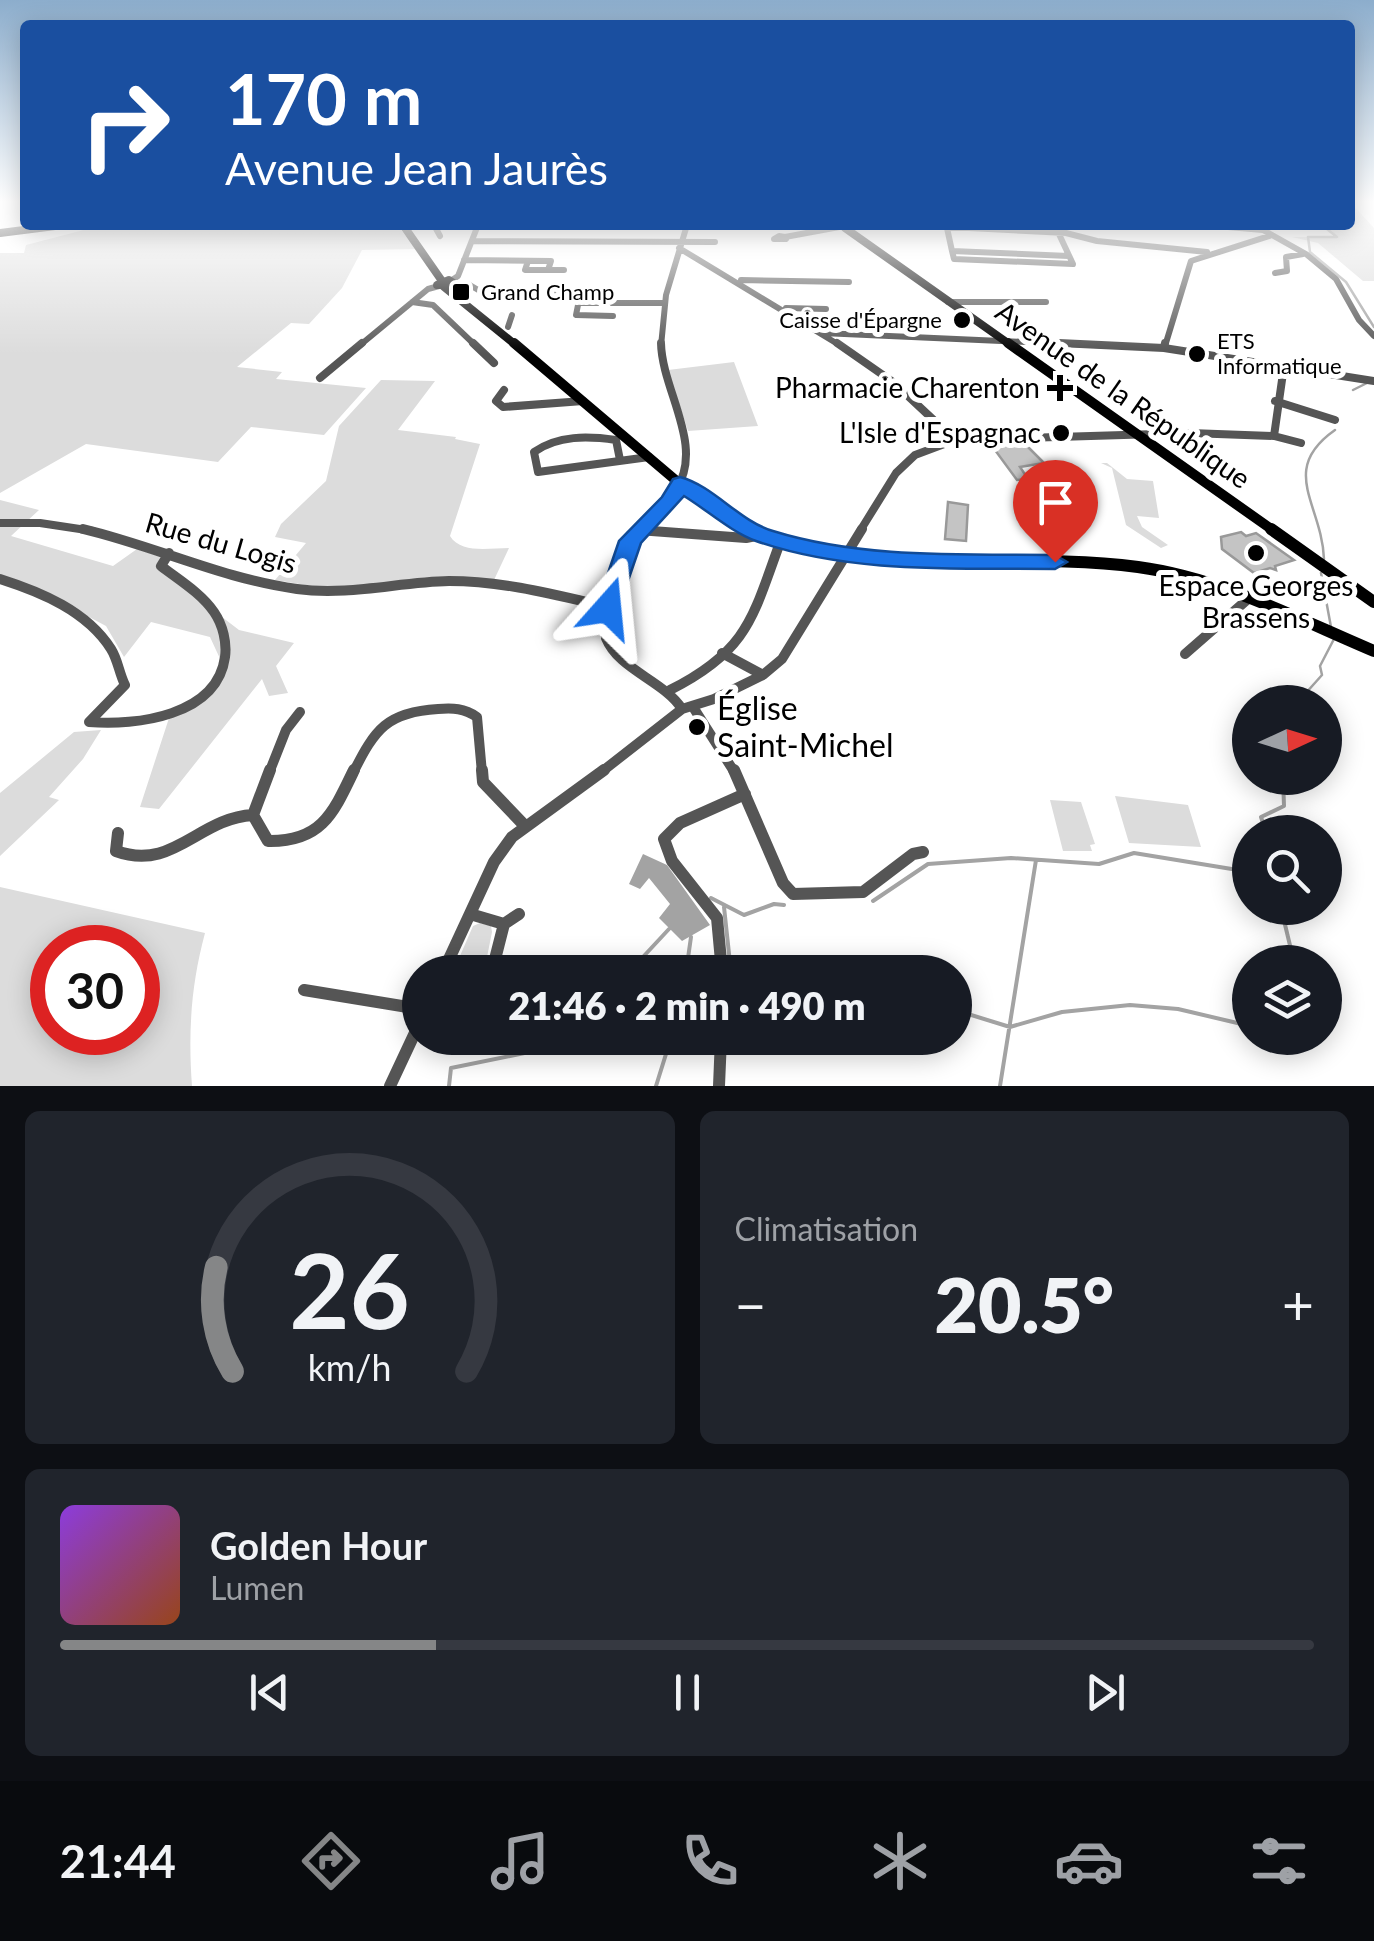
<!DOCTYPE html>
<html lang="fr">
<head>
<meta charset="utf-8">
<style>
	body { margin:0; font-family:Lato,sans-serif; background:#20242c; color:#f1f3f6; height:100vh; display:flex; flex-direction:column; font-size:38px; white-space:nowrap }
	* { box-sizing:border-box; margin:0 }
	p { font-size:32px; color:#9ea1a6 }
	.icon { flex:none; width:55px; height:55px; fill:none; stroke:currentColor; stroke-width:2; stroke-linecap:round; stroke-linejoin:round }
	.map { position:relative; height:1086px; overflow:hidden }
	.panel { display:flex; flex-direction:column; gap:25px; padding:25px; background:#0d0f14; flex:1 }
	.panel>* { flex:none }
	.guide { position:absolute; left:20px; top:20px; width:1335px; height:210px; border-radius:10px; box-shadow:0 5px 25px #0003; background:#1a4fa0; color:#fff; overflow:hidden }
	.needle { width:65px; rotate:86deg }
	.controls { position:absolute; left:1232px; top:685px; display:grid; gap:20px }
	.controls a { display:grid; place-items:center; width:110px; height:110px; border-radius:50%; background:#171b24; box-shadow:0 5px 25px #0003; font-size:50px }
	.speed { position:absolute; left:30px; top:925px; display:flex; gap:20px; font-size:50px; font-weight:700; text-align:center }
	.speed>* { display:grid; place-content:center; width:130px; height:130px; border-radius:50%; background:#171b24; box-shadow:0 5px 25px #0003; line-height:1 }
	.speed .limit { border:15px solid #d22; background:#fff; color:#111 }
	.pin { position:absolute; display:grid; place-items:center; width:85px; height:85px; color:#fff; margin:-102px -42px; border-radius:50% 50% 50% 0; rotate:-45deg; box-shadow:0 0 10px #0007 }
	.pin .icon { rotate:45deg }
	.me { position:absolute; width:110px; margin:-55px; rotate:18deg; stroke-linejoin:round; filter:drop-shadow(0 0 8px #0008) }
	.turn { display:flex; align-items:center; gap:35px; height:210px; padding:0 40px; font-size:45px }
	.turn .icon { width:130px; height:130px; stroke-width:2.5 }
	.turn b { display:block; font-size:70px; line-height:85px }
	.big { font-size:75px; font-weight:800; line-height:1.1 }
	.panel .tile { flex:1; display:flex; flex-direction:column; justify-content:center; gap:15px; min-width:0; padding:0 35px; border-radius:15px; background:#20242c }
	.panel .dial { align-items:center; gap:0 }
	.dial svg { height:260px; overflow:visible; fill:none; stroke:#363941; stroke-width:7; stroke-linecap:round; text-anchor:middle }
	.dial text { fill:#f1f3f6; stroke:none }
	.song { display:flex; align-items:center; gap:30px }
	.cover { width:120px; height:120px; border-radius:15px; background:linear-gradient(135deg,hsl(270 70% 55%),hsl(20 70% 35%)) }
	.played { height:10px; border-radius:5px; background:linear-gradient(90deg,#858687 30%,#363941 30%) }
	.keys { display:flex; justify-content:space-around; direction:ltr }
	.heat { display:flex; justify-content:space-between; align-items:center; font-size:55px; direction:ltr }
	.panel .tiles { flex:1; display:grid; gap:25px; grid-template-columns:1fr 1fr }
	.tile:last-child { grid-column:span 2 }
	.trip { position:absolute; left:402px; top:955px; width:570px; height:100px; border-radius:50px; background:#171b24; box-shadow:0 5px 25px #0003; font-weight:800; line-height:100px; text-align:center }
	.tab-bar { display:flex; height:160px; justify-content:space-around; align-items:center; background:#090b0e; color:#9ea1a6 }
	.tab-bar .icon { width:70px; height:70px }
	.tab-bar .selected { color:#858687 }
	.tab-bar b { font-size:45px; color:#f1f3f6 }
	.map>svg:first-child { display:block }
</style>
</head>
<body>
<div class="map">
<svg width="1374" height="1086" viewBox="0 0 1374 1086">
	<rect width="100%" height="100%" fill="#fff"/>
	<path fill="#dcdcdc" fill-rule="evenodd" d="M1350,202L1374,228V281H1363L1318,243L1292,237H1335L1325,228H1350Z
		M103,225H397L416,249L362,250L342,288L309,324L291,323L237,367L282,372L276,379L366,388L324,435L251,427L218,462L86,444L0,493V253H24L26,245Z
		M734,362L758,426L688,431L668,370Z
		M381,380L435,381L398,430L456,437L455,439L480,444L450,536C461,554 489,548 509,548L494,580L324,588L275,580L306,543L275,537L281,524L326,481L339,426Z
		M1107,463L1127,479L1153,481L1159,518L1137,516L1142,527L1168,545L1161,548L1126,525L1112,468L1101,463Z
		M0,500L39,510L11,536L113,566L137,549L161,557L158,568L239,630L294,643L276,666L288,693L269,696L262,679L159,809L140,807L170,715L211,686L222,663L210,637L151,622L124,657L106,626L29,585L0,576Z
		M101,730L83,759L49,797L59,800L0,856V793L74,732Z
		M1115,796L1188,805L1201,847L1129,843Z
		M1050,800L1081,802L1095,844L1090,845L1092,851H1063Z
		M0,887L205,933C191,985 188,1032 192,1086H0ZM52,948H138V1032H52Z
		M480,923L491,926L492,932L484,972H453L473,926Z"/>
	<path fill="#a3a3a3" d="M643,854L667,865L710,925L682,941L659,918L670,904L649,878L640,889L629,884Z"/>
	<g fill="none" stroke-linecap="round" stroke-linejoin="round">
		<path stroke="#a3a3a3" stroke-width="2.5" d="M1322,225L1337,237H1308L1310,252L1346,282L1374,327
			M1353,390L1367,383
			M1324,559C1322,504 1278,470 1335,430
			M1321,573L1331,627
			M1305,702V694L1322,675L1320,666L1334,639"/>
		<path stroke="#a3a3a3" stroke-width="4" d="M1266,832L1261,817L1284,806L1283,778
			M711,898L744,915L774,904L784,905
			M873,901L928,864L1011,858L1099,864L1134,853L1250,872
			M724,907L730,963L753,972
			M1281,908L1294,962
			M629,972L669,929
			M686,972L691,937
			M955,1010L1010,1027L1062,1012L1130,1005L1178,1009L1250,1026
			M449,1086L451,1068L539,1050L557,1038
			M656,1086L671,1038
			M1000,1086L1036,860"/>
	</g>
	<path fill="#c4c4c4" stroke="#999" stroke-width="2.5" d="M1026,445L1044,463L1020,467L1028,479L1017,480L992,446Z
		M948,502L968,505L966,541L945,539Z
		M1241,532L1246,536L1256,533L1294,560L1275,566L1276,570L1270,568L1254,573L1222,549L1221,537Z"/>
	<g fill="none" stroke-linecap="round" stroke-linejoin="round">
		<path stroke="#555" stroke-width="6" d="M434,225L440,236
			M843,225H863
			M910,225L1066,233L1097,241L1207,252
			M1205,225L1263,230L1306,254L1336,279L1359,320L1374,336
			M947,228L952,251L1069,256
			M779,236L785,237L786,239H774Z
			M785,237L839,227
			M472,241L715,242
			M679,248L841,346
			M952,251L954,259L1073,264L1058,232L1061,225
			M464,260L551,261L548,270
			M528,261L525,270H564
			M1275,273L1287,271L1286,257L1303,254
			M452,280L458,276L478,225
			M741,280L849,282
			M455,284H468L480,291L608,292
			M579,300L576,315L613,316
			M412,302L433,305L476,346
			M948,302H1046
			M579,303H665
			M786,308L826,309
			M508,327L512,315
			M822,333L1116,346
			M359,346L428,289L439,286
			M661,346L666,295L687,225
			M1165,346L1191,261L1272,235"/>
		<path stroke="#555" stroke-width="8" d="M473,343L494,363
			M837,343L893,382L955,440
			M1059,343L1164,348L1165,343
			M1164,348L1374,381
			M320,378L362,343
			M504,390L496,401L503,407L583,401
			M1275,401L1335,420
			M1274,436L1284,366
			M620,460L616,440C588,436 558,435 534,452L538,472L649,457
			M0,523H40L93,531
			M638,530L658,531
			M638,531C650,518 666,506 676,490C705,445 662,391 661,343
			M860,531L896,473L915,455L955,440L1190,433L1274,436L1301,443"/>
		<path stroke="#555" stroke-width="10" d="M83,529C155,546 223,579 297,589C348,596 399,582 449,581C504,581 556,595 608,607
			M640,529L615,581L606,638C619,670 663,680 682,709
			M638,530L746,538L761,535
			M0,579C41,592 87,611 111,649C118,660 119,673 125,685L89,722C136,726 217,716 225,657C227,643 223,625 214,612C201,593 179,580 161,566L169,553
			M722,653L763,675
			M1185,654L1248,599
			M670,690C750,650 753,615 781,540
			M693,707L735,773
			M269,773L286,730L300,712
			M353,773C375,729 387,712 438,709C453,708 464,708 477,717L482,773
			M600,773L682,709L714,699L763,675L782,659L862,529"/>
		<path stroke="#555" stroke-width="12" d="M270,770L253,815L268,841C321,842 333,814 354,770
			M482,770L483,782L525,826
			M734,770L783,883L793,894L863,892L913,854L923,852
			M118,833L116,851C173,872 198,818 253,815
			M470,914L504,924L492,971
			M504,924L519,914
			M443,972L494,862L512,837L604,770
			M722,972L717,918L672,861L664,839L680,823L745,794
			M304,990L420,1009
			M390,1086L420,1022
			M719,1086L721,1038"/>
		<path stroke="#000" stroke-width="8" d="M403,225L442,281
			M845,228L1012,346
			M0,233L63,225
			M449,280L455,284L437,285Z
			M444,287L517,346"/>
		<path stroke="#000" stroke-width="10" d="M514,343L686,489L753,531
			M1008,343L1274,531"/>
		<path stroke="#000" stroke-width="12" d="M747,529C870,583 1009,549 1138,567C1221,578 1298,619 1374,651
			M1271,529L1374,602"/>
	</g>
	<linearGradient id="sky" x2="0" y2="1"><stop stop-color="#8cadcc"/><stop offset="0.57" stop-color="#fff"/><stop offset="1" stop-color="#fff" stop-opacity="0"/></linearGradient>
	<rect width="1374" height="354" fill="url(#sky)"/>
	<path fill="#1a73e8" stroke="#114b97" stroke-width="2.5" d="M680,477C714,486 739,521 773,531C863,559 962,554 1055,555L1067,562L1055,569C957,568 850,574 756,541C731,532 707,510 684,496L641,543L617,613H599L596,608L619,541L662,497L673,479Z"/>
	<g fill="#000" stroke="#fff" stroke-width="4">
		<rect x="451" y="282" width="20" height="20" rx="5"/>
		<circle cx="962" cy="320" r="10"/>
		<circle cx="1197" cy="354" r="10"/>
		<path d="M1055 373h10v10h10v10h-10v10h-10v-10h-10v-10h10z"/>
		<circle cx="1061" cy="433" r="10"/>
		<circle cx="1256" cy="553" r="10"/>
		<circle cx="697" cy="727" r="10"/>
	</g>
	<g text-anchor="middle" stroke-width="10" stroke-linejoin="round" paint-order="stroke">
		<g font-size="22" fill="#000" stroke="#fff" text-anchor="start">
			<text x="481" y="300">Grand Champ</text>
			<text x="942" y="328" text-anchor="end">Caisse d'Épargne</text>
			<text x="1217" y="349">ETS<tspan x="1217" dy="25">Informatique</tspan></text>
		</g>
		<g font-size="28" fill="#000" stroke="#fff" text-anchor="end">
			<text x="1040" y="398">Pharmacie Charenton</text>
			<text x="1041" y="443">L'Isle d'Espagnac</text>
			<text x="1256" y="596" text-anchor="middle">Espace Georges<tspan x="1256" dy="32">Brassens</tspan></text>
		</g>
		<g font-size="28" fill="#000" stroke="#fff">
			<text transform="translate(1123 395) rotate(35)" y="10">Avenue de la République</text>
			<text transform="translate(221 543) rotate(16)" y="10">Rue du Logis</text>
		</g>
		<g font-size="32" fill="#000" stroke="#fff" text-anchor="start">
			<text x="717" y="720">Église<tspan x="717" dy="37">Saint-Michel</tspan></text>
		</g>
	</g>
</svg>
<div class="controls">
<a><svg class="needle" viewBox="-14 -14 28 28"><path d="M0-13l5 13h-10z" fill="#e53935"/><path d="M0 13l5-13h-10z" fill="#9ea1a6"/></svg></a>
<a><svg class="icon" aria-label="search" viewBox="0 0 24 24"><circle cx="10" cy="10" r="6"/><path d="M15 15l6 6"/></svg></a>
<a><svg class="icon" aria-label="layers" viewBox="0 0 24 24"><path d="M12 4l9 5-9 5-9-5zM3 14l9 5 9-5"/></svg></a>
</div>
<div class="speed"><div class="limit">30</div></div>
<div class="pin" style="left:1055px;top:562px;background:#d93025"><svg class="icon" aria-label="arrive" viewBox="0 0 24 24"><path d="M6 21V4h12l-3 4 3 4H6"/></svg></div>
<svg class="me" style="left:608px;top:608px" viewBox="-20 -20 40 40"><path d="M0-17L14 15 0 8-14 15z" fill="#1a73e8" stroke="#fff" stroke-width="4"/></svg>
<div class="trip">21:46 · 2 min · 490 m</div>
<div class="guide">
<div class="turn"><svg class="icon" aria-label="right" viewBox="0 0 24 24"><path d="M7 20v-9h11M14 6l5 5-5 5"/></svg><div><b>170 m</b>Avenue Jean Jaurès</div></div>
</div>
</div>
<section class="panel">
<div class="tiles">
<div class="tile dial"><svg viewBox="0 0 100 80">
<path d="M14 69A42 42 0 1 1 86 69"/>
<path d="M14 69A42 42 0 0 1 9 37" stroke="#858687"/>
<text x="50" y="56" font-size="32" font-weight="700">26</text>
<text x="50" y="72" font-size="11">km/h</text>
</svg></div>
<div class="tile"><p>Climatisation</p>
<div class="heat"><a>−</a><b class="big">20.5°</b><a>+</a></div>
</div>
<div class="tile">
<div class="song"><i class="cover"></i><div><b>Golden Hour</b><p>Lumen</p></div></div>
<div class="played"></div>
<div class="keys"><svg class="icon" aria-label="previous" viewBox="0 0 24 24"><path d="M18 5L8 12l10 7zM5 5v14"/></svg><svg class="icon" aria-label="pause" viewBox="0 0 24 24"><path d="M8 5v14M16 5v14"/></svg><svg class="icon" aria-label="next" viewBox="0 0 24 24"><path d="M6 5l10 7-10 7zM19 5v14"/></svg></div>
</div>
</div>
</section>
<nav class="tab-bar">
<b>21:44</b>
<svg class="icon selected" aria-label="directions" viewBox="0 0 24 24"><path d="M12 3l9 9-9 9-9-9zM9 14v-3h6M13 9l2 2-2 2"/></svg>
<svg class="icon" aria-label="music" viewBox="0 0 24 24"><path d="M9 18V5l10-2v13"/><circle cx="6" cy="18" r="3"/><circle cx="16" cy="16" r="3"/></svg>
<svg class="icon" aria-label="phone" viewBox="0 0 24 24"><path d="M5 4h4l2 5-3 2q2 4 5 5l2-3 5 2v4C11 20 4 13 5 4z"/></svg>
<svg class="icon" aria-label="climate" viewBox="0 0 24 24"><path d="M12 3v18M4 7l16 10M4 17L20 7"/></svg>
<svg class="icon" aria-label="car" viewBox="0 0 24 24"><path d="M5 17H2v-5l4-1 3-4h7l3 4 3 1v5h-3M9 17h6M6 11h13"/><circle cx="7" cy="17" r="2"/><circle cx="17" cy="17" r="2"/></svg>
<svg class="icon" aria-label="filters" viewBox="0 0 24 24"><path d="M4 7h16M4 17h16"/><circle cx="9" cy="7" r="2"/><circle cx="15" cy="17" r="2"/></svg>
</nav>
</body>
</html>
